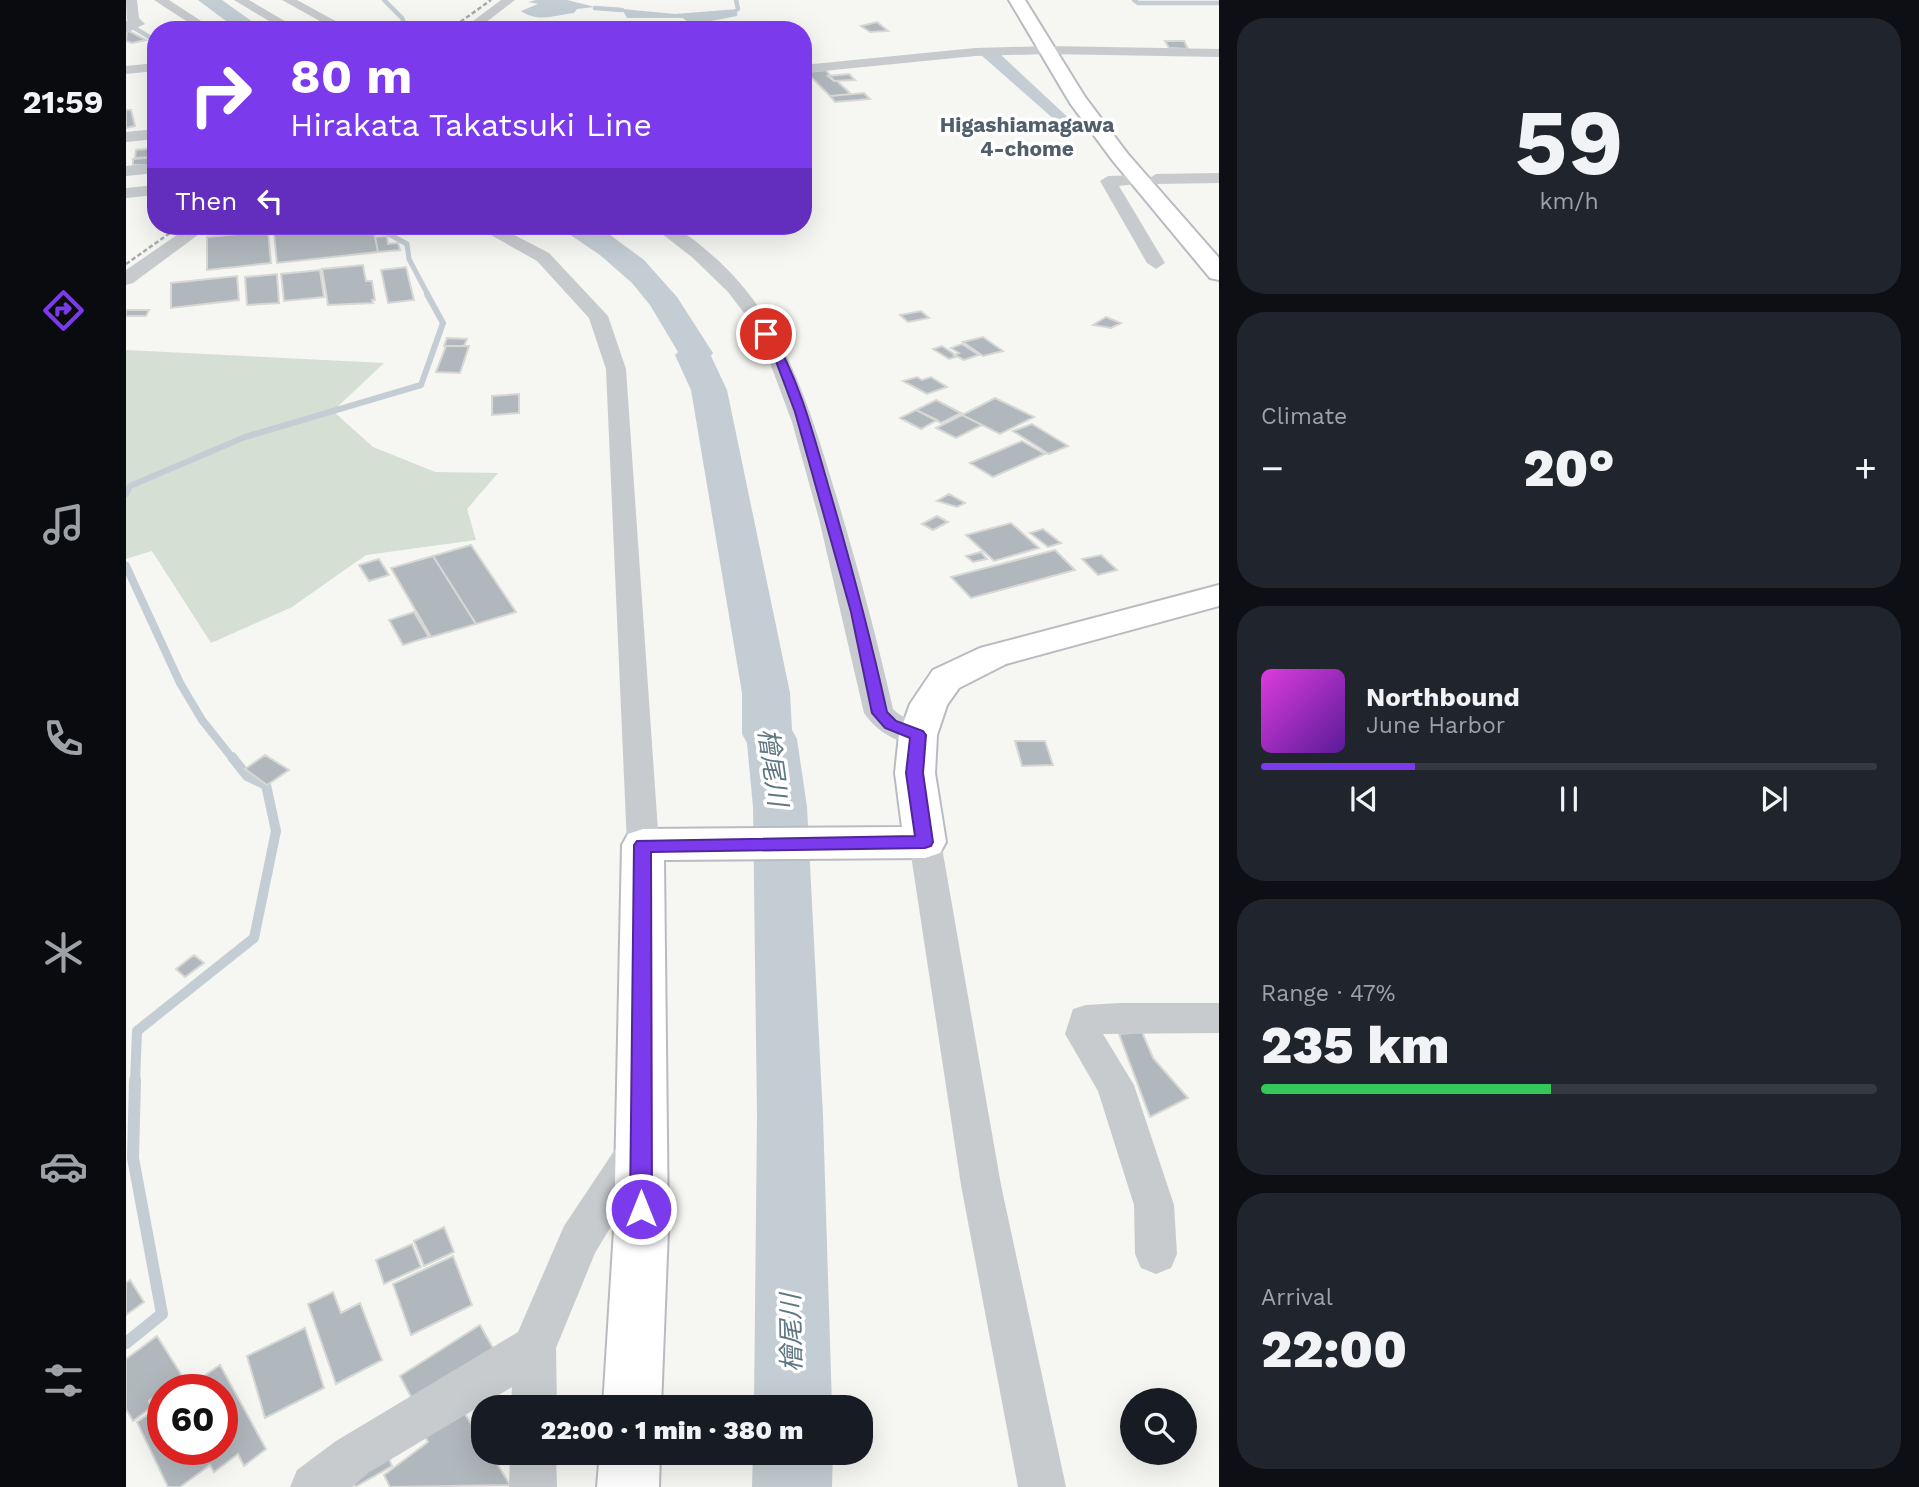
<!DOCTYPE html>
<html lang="en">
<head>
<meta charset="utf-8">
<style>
	body { margin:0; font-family:"Work Sans","Noto Sans JP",sans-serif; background:#20242c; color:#f1f3f6; height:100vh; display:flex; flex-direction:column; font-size:26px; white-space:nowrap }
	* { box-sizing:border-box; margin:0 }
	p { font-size:23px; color:#9ea1a6 }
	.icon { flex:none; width:38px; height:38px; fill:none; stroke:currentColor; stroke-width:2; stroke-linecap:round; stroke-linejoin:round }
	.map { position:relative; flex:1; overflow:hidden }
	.details { display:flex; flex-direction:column; gap:18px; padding:18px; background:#0d0f14; width:700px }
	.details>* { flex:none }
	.guide { position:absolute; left:21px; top:21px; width:665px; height:214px; border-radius:28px; box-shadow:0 7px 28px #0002; background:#7c3aed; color:#fff; overflow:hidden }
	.fabs { position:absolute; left:994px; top:1388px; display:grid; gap:14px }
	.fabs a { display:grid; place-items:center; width:77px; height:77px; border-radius:50%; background:#171b24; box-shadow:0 7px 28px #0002; font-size:35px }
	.speed { position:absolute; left:21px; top:1374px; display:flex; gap:14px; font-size:35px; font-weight:700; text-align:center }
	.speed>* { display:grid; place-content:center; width:91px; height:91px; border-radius:50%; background:#171b24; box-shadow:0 7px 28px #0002; line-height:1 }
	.speed .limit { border:10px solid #d22; background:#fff; color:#111 }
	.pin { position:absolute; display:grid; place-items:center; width:60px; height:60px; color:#fff; margin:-30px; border:4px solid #fff; border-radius:50%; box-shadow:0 2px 7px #0007 }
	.me { position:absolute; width:77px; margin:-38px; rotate:0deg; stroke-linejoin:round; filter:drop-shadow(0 0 5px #0008) }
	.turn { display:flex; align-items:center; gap:24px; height:147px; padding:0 28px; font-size:32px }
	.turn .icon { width:91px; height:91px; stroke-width:2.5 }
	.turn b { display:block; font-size:49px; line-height:60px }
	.then { display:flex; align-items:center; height:66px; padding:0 28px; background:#0003; gap:14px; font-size:26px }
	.big { font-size:52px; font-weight:800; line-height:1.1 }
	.details .tile { flex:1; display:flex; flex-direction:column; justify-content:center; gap:10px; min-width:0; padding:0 24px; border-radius:28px; background:#20242c }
	.details .dial { align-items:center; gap:0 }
	.dial b { font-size:91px; line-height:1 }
	.song { display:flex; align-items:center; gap:21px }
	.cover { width:84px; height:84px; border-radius:10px; background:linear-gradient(135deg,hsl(300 70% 55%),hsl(270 70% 35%)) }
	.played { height:7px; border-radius:4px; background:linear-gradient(90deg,#7c3aed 25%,#363941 25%) }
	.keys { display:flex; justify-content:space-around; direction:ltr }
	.heat { display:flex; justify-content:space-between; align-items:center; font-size:38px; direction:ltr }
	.charge { height:10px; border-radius:5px; background:linear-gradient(90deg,#34c759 47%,#363941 0) }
	.trip { position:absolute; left:345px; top:1395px; width:402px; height:70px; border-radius:28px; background:#171b24; box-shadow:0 7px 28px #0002; font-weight:800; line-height:70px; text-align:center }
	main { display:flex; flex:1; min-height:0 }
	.dock { display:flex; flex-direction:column; width:126px; justify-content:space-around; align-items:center; background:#090b0e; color:#9ea1a6 }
	.dock .icon { width:49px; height:49px }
	.dock .on { color:#7c3aed }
	.dock b { font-size:32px; color:#f1f3f6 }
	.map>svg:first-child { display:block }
</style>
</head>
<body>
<main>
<nav class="dock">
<b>21:59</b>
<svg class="icon on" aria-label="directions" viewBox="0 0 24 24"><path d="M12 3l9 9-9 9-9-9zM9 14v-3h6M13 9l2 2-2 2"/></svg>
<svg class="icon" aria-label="music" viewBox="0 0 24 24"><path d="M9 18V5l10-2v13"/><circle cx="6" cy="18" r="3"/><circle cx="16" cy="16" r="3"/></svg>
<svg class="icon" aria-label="phone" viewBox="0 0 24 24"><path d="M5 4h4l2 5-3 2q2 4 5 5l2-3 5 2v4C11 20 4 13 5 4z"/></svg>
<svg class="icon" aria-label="climate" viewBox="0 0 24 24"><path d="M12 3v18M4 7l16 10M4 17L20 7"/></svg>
<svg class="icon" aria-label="car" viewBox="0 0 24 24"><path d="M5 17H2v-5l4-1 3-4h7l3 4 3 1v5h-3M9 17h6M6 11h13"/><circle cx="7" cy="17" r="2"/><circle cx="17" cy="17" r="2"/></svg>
<svg class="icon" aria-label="filters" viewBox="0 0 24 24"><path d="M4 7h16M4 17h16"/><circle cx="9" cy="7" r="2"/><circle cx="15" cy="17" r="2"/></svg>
</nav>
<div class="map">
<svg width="1093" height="1487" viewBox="0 0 1093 1487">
	<rect width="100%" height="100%" fill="#f6f6f2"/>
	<path fill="#d6dfd3" d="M0,350L258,363L207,411L247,447L309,472L372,473L341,509L350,540L240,555L166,607L85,643L26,551L0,559Z"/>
	<path fill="#c3cdd3" d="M410,0H441L469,7L451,9L448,13C428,15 413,23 395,11L412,4L402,2Z
		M496,9L549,14L612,9L611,16L565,25L557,18H501Z
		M854,54H874L948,123L929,120Z"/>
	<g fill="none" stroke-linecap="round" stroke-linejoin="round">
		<path stroke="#c3cdd3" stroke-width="4.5" d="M258,0L276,18L281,30
			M610,0L612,9
			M1008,0L1012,3H1093
			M469,8L496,10
			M0,23L30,41
			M550,30L565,24"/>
		<path stroke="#c3cdd3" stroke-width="5" d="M248,226L281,244L283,259L302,295"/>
		<path stroke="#c3cdd3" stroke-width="6" d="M0,494L4,486L119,437L295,385L317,323L301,294"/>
		<path stroke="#c3cdd3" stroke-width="8" d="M0,566L54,683L76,720L107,759"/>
		<path stroke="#c3cdd3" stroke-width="10" d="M9,1082L11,1031L128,938L150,831L140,785L121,776L106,757"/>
		<path stroke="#c3cdd3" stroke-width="12" d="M0,1343L36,1314L7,1158L9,1080"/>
		<path fill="#c3cdd3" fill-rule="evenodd" d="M72,0H96L138,30H112Z
			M436,226H472L518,260L551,297L587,353L585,356L601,390L664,693L666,730L671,739L681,807L697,1116L706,1407H628L631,1116L627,807L621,743L616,734V693L565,390L549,355L552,352L524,305L506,283L474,255L440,232Z
			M627,1452H707L706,1487H626Z"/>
	</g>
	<path fill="#b1b8bd" stroke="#d7d8d5" stroke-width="2" d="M751,22L762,31L744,32L735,26Z
		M1,30L20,40L6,43L0,41Z
		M1039,41H1058L1062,49L1043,48Z
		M700,70L708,81H711L725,94L704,96L680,72Z
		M723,74L729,80L708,81L702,76Z
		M738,93L744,99L709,102L704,96Z
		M0,110H5L9,126L0,128Z
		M30,148V157L9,158L10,150Z
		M30,157L29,165H7V159Z
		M177,226L247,227L252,252L151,263L148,234L177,231Z
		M142,231L145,263L81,270V237Z
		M261,236L262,244L272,243L274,250L252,252L249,237Z
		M237,265L240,281H246L249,300H246L247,303L202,305L196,269Z
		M280,267L288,300L262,303L255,270Z
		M194,270L198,297L158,301L155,274Z
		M151,274L153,303L121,305L119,277Z
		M111,276L113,300L45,308V283Z
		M0,310H23L20,316H0Z
		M795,311L803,318L782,322L774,315Z
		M980,317L995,323L985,328L967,325Z
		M857,337L877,351L857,356L837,342Z
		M321,338L341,339L338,346H318Z
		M836,344L853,355L838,360L828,355L833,353L825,348Z
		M320,346H343L334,373L310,372Z
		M816,346L828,354L830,357L823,359L807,349Z
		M791,377L796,380L805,377L821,387L801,394L777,381Z
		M393,394V413L366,415V396Z
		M869,398L908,417L874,434L836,415Z
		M810,400L835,413L815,423L790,410Z
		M790,410L811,420L795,429L774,418Z
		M836,415L856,425L830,438L810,428Z
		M906,424L942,446L923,454L887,431Z
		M896,441L919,454L867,477L844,463Z
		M823,494L839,503L831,507L811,501Z
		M811,516L822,522L807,530L796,524Z
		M885,523L913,548L868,561L840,535Z
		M917,529L935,543L922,547L904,533Z
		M345,545L390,612L350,624L307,556Z
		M929,550L949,570L845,598L825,577Z
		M855,552L861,559L847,562L840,556Z
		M975,555L991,570L972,575L956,559Z
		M307,556L350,624L305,637L265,568Z
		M253,559L263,575L243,581L233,565Z
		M288,612L303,637L277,645L263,620Z
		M889,741H919L927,765L896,766Z
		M139,755L163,770L141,785L119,769Z
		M68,955L78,963L59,977L50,969Z
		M1016,1032L1027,1058L1062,1098L1024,1117L993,1034Z
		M318,1227L328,1252L298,1266L288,1241Z
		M286,1244L295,1267L258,1284L250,1260Z
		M327,1256L346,1305L285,1335L267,1284Z
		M4,1280L18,1302L0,1315V1283Z
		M207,1292L215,1313L234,1303L256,1360L210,1384L182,1304Z
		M354,1325L372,1357L292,1410L274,1376Z
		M179,1328L198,1388L139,1418L121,1356Z
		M31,1336L56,1376L23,1401L26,1407L7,1421L0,1409V1359Z
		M94,1365L140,1449L118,1466L112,1454L88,1472L84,1465L54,1487H42L11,1422L37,1404V1449H96V1390H58Z
		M333,1405L357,1442V1452H364L384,1485L264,1487L258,1475L302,1442L297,1432Z
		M257,1444L266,1466L229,1487L220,1465Z"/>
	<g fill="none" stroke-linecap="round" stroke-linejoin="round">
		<g stroke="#b8bcc0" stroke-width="4">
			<path id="major" d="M883,0H899L959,97L1001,153L1093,258V280L1084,278L987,161L944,103Z
				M1093,585V606L880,664L833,688L821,705L811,735L809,773L820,842L814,853L799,858L538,860L542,1230L535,1407H477L488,1230L496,845L502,834L517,829L776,827L769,773L773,735L784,704L807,670L854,648Z
				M474,1452H534L533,1487H471Z"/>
		</g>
		<path fill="#c8cbce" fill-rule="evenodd" d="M0,0H11L13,18L19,24L0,33V25L3,23L1,20Z
			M28,0H43L89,30H74Z
			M108,0H123L174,30H158Z
			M156,0H171L226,30H210Z
			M375,0H389L350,30H335Z
			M922,46L1093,49V57L922,54L849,56L677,73V65L849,48Z
			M30,63V71L0,74V66Z
			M30,129V139L0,142V132Z
			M30,163V173L0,176V166Z
			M1093,173V183L1030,184L1022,179L1030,174Z
			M1013,175L1019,177L1021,180L1019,183L993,186L1039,263L1030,269L1021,263L974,181L982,176Z
			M30,185V195L0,198V188Z
			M64,226H84L7,283L0,285V270Z
			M349,226H371L423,253L482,316L500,369L533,845L528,854L517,857L506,854L501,845L480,369L463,318L411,261Z
			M526,226C554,225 566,238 586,255C659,318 684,409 711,498C732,568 751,638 767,709C778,721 799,721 807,735L802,742C779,749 751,733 738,713L693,519L666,422L641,355L618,313L602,292L567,258Z
			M799,830L810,834L815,842L875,1185L940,1487H892L835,1185L783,842L788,834Z
			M994,1003H1093V1033L977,1034L1008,1085L1048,1205L1051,1254L1045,1268L1030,1274L1015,1268L1009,1254L1008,1205L972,1091L939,1034L947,1009L960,1005Z
			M510,1134L524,1139L530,1152L469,1253L430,1348L431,1407H385L386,1387L242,1473L226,1487H164L171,1470L210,1441L392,1332L438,1226L496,1139Z
			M384,1452H430L431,1487H383Z"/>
		<use href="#major" fill="#fff" fill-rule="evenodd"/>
		<path stroke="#a7acb2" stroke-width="2.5" stroke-dasharray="4.5 2.5" stroke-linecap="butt" d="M323,30L365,0
			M0,264L54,226"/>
	</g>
	<path fill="#7c3aed" stroke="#51269a" stroke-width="2" d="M636,331H644C673,378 687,433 702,485C724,560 744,635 761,712L770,721L797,731L800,735L797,773L807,842L805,846L799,848L525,852L526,1209L523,1216L515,1219L508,1216L504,1209L508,845L511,841L789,836L780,773L784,738L759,728L746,713L725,612L669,412L648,356L635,334Z"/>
	<g text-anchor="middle" stroke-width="7" stroke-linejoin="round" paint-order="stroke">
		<g font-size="21" font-weight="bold" fill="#515e6b" stroke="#fff">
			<text x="901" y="132">Higashiamagawa<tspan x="901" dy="24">4-chome</tspan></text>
		</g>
		<g font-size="26" font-style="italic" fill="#5e7783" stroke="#fff">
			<text transform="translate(647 767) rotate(82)" y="9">檜尾川</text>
			<text transform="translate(665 1333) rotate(-91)" y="9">檜尾川</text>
		</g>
	</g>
</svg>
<div class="fabs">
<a><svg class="icon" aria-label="search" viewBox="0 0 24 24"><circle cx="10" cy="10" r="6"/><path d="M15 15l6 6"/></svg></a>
</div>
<div class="speed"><div class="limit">60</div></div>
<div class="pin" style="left:640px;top:334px;background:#d93025"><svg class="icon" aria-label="arrive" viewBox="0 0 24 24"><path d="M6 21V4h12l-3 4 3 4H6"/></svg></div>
<svg class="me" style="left:515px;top:1209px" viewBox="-20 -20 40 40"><circle r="17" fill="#7c3aed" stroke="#fff" stroke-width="3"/><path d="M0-11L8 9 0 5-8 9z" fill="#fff"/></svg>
<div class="trip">22:00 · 1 min · 380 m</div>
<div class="guide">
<div class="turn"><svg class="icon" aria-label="right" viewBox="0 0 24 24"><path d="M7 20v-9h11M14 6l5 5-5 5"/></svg><div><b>80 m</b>Hirakata Takatsuki Line</div></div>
<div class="then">Then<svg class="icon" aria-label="left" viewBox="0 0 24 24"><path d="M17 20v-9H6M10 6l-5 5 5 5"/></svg></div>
</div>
</div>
<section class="details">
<div class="tile dial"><b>59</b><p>km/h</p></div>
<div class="tile"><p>Climate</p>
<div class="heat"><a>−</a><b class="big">20°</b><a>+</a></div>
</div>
<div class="tile">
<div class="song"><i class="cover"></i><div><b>Northbound</b><p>June Harbor</p></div></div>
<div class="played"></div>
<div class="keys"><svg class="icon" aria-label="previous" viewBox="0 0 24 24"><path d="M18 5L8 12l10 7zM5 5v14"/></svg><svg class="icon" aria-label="pause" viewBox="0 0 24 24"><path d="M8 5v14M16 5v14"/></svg><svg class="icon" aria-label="next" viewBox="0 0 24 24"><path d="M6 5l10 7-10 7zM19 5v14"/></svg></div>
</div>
<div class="tile"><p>Range · 47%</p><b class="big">235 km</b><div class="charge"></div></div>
<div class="tile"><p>Arrival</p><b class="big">22:00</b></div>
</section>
</main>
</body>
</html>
